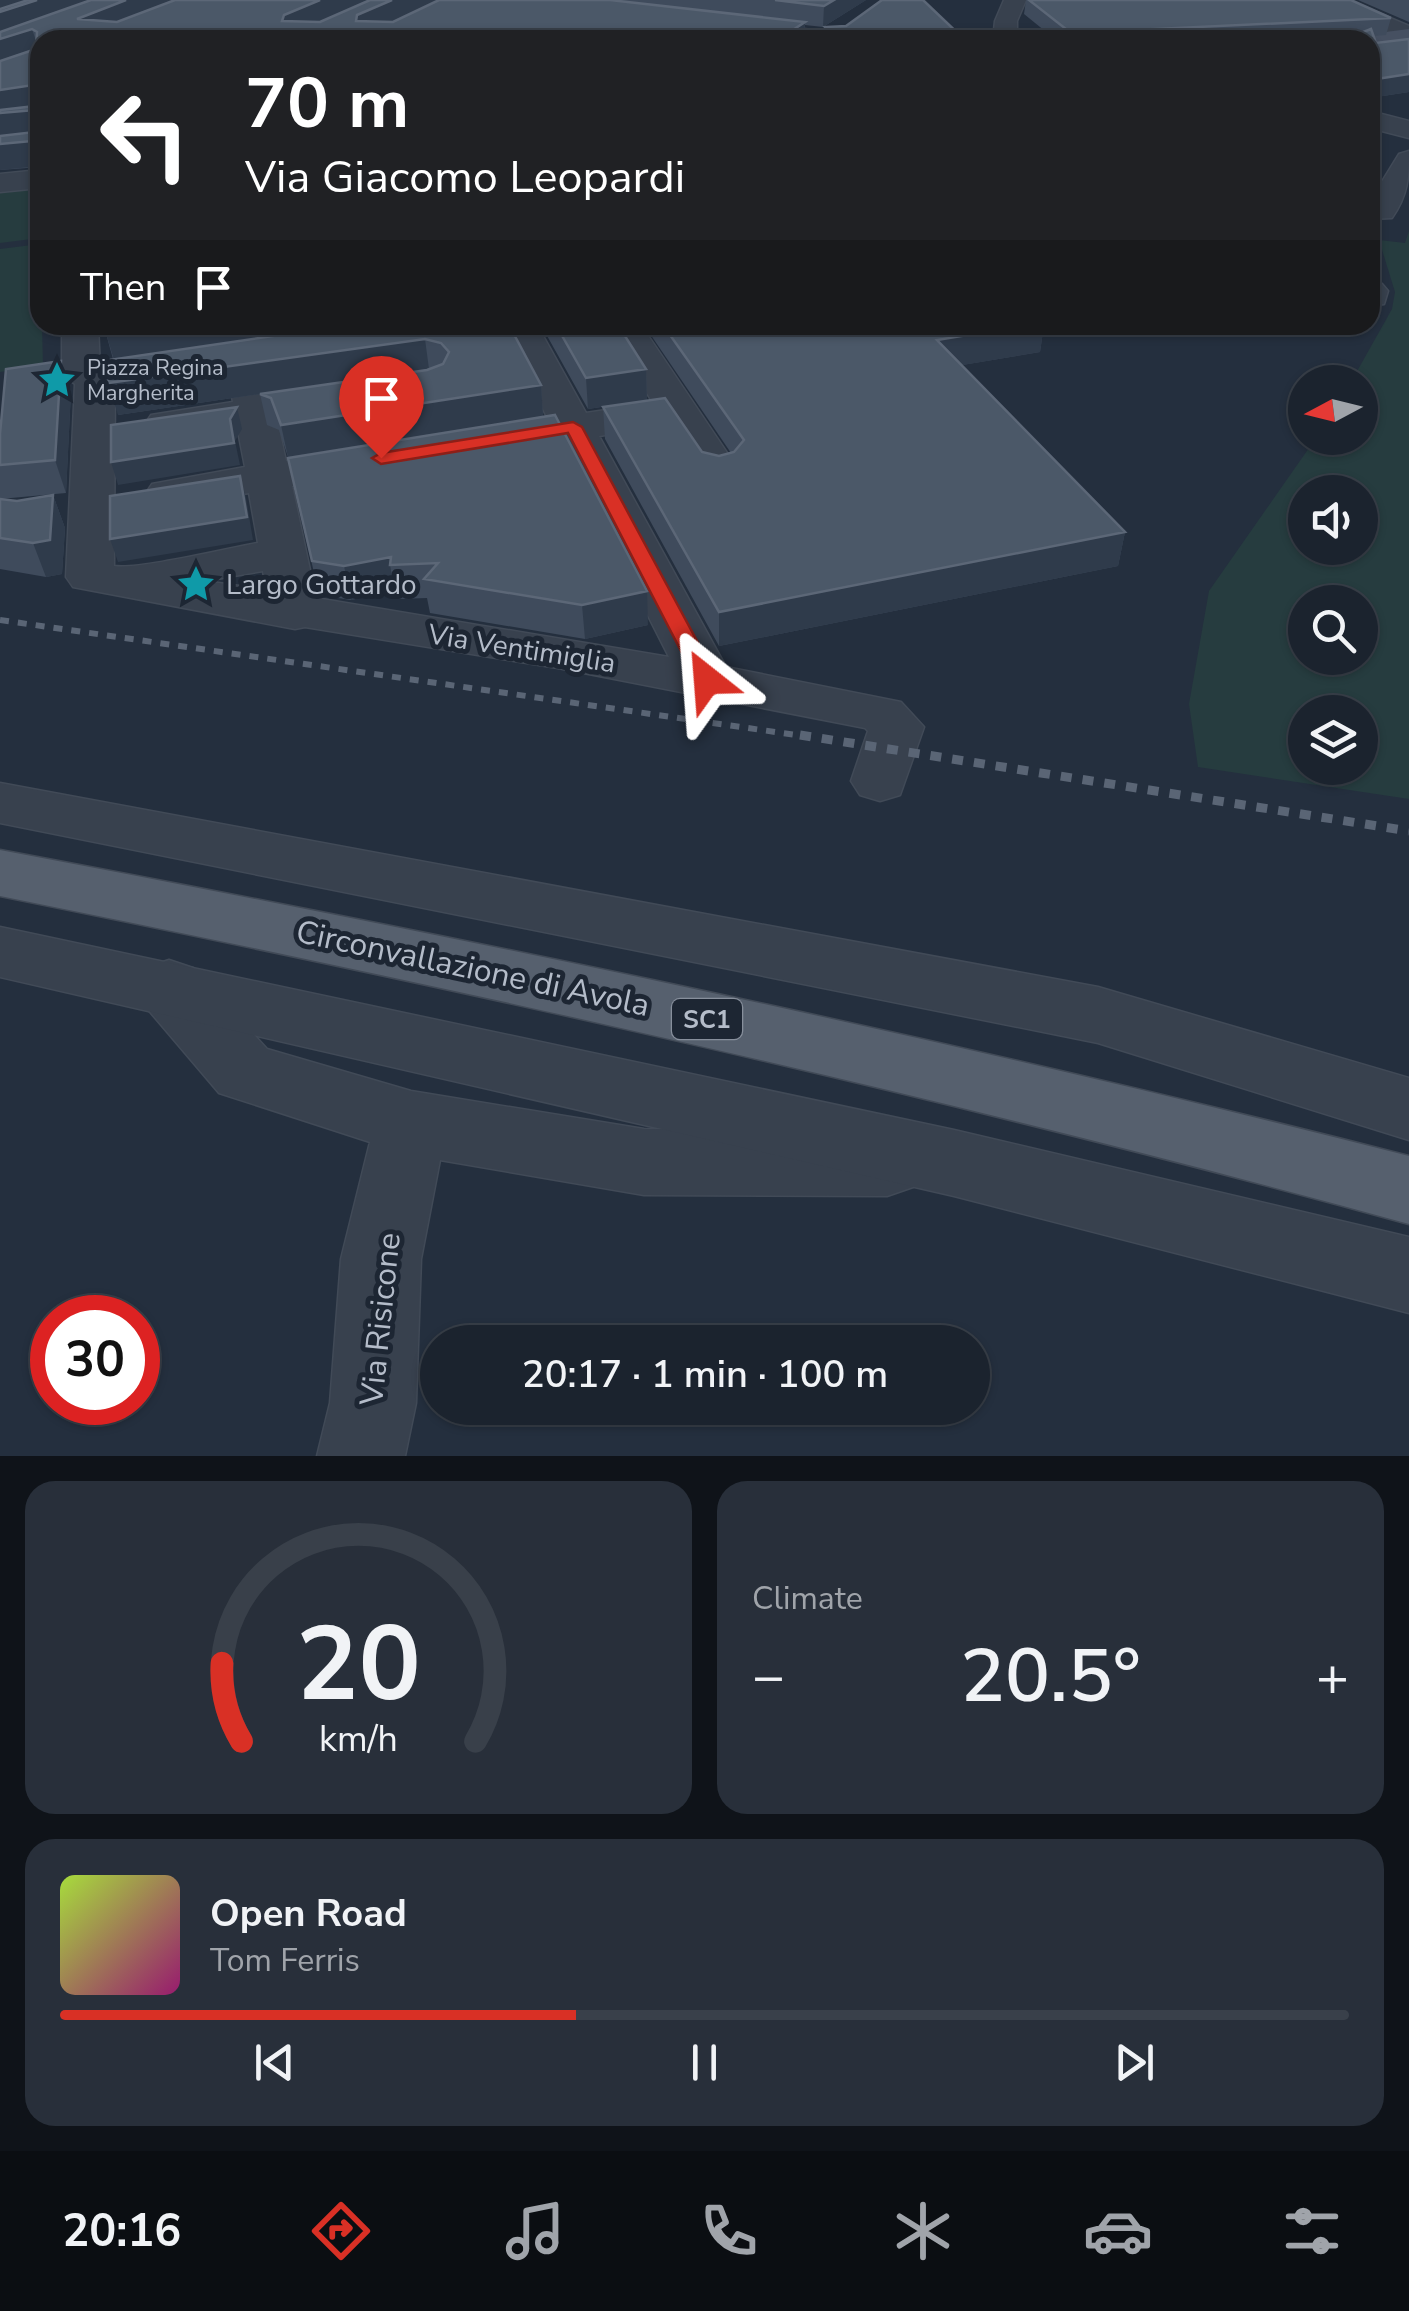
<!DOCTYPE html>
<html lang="en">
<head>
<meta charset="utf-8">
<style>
	body { margin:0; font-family:"Nunito Sans",sans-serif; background:#282f3a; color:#f1f3f6; height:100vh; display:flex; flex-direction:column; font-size:38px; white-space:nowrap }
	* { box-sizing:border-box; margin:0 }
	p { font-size:32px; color:#a0a4aa }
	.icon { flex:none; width:55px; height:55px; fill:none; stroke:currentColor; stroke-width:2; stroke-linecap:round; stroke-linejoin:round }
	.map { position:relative; height:1456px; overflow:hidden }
	.sheet { display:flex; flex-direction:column; gap:25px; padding:25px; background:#0f1319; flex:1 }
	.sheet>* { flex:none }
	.banner { position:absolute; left:30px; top:30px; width:1350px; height:305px; border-radius:30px; box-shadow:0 2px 8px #0004,0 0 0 2px #39404a; background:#202124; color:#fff; overflow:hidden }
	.needle { width:65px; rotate:263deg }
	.fabs { position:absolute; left:1288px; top:365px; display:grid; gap:20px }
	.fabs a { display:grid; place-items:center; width:90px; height:90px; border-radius:50%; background:#1b232e; box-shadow:0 2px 8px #0004,0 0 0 2px #39404a; font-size:50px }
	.speed { position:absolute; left:30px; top:1295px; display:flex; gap:20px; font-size:50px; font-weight:700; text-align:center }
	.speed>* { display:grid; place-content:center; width:130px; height:130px; border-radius:50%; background:#1b232e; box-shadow:0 2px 8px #0004,0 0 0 2px #39404a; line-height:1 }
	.speed .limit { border:15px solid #d22; background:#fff; color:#111 }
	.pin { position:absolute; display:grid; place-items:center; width:85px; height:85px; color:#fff; margin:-102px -42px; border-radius:50% 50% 50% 0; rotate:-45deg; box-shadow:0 0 10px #0007 }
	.pin .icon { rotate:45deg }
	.me { position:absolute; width:110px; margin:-55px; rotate:332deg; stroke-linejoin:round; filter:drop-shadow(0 0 8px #0008) }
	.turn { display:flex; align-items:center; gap:35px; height:210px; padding:0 50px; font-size:45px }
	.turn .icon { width:130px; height:130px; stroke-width:2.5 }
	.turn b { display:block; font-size:70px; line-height:85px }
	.then { display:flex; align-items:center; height:95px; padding:0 50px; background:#0003; gap:20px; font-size:38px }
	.big { font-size:75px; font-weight:600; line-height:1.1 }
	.sheet .tile { flex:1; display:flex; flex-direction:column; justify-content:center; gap:15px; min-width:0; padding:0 35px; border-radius:30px; background:#282f3a }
	.sheet .dial { align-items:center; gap:0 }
	.dial svg { height:260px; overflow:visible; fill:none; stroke:#39404a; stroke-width:7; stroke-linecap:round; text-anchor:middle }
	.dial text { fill:#f1f3f6; stroke:none }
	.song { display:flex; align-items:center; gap:30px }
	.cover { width:120px; height:120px; border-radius:15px; background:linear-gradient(135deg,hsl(80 70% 55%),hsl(320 70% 35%)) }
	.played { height:10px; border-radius:5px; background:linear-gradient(90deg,#d93025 40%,#39404a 40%) }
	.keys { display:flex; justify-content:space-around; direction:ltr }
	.heat { display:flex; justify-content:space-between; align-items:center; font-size:55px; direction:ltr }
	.sheet .tiles { flex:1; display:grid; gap:25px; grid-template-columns:1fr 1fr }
	.tile:last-child { grid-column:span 2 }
	.trip { position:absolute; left:420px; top:1325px; width:570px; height:100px; border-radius:50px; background:#1b232e; box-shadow:0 2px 8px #0004,0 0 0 2px #39404a; font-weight:600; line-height:100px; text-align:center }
	.menu { display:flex; height:160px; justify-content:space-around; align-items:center; background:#0b0e12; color:#a0a4aa }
	.menu .icon { width:70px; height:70px }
	.menu .current { color:#d93025 }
	.menu b { font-size:45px; color:#f1f3f6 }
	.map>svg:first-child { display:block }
</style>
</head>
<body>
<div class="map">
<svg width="1409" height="1456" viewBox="0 0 1409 1456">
	<rect width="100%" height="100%" fill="#242f3e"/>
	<path fill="#263c3f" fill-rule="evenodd" d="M40,189V238L0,243V193Z
		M1409,231V799L1198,767L1189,704L1209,591L1316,438H1360V382H1351L1392,309L1395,292L1379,240L1405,243ZM1305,492H1360V548H1305ZM1305,602H1360V658H1305ZM1305,712H1360V768H1305Z
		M40,244L43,365L0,372V249Z"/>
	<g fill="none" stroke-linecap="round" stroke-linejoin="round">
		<g stroke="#414a57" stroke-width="3">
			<path id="minor" d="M1004,0H1026L1017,21V40H993L995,21Z
				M1319,0H1348L1409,26V42Z
				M732,20L828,32L840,39L780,40L724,32L720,27Z
				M1370,111L1409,121V138L1370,128Z
				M1409,151C1409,178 1408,195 1392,218L1370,219V201L1399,154Z
				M40,170V188L0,192V174Z
				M1370,280L1382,284L1388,291L1384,304L1370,306Z
				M62,325H98L100,368L115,378L114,566C138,570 225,549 258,543L249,493L168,506L152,502L146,493L152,484L245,467L237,426L166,436L151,433L145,424L151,415L233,402L220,325H256L272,396L338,387L352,391L358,399L352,407L277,420L286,461L364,448L379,452L385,461L379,470L292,486L316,598L669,657L560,442L488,454L473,450L467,441L473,432L548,419L501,325H537L586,413L653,403L605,325H641L740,472L733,481L718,485L703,481L667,425L599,436L726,667L901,702L924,727L900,795L880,801L860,795L851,781L868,731L865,728L558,668L305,627L295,629L73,587L66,577L75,384L62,374ZM263,571L266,590L205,581Z
				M169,960L193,968L267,1049L411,1091L644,1129L887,1130L913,1139L924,1163L913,1187L887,1196L644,1195L440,1160L421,1259L416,1403L405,1456H317L330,1403L341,1259L370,1142L219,1093L145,1006L136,987L145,968Z"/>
		</g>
		<g stroke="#414a57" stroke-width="3">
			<path id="tertiary" d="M0,783L1098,987L1409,1078V1140L1098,1043L0,823Z
				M0,927L954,1130L1409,1237V1313L954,1196L0,977Z"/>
		</g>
		<g stroke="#414a57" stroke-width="3">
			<path id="secondary" d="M1409,29V43L1370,48V40H1359L1370,34Z"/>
		</g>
		<g stroke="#414a57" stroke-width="3">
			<path id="primary" d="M0,850C473,939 943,1037 1409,1156V1224C944,1096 473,991 0,896Z"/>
		</g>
		<use href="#minor" fill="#38414e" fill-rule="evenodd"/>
		<use href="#tertiary" fill="#38414e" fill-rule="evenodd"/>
		<use href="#secondary" fill="#465061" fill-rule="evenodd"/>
		<use href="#primary" fill="#56606e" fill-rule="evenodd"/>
		<path stroke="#5a6575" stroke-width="6" stroke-dasharray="9 9" stroke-linecap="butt" d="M0,620L817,738"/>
		<path stroke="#5a6575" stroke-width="9" stroke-dasharray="11 11" stroke-linecap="butt" d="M800,735L1409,831"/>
	</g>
	<path fill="#3f4b5c" d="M0,0H866L823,27L805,25L804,40H40V167L0,170Z
		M1026,0H1351L1391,18L1386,35L1373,36L1376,43L1409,39V92L1370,98V40L1351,37L1288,40H1056L1024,14Z
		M1358,0H1409V22Z
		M825,27L965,40H824Z
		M509,325L541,385L543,416L288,457L279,430L267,425L260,394L118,415L113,359L105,330Z
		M541,325H618L646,369L647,400L588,409Z
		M644,325H1044L1040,352L962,365L1125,532L1118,566L719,646L605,439L603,407L702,452L719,456L731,453Z
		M61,361L71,391L66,493L0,499V434Z
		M288,458L648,625L585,639L430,613L427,598L396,599L395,591L351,600L319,595Z
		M53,495L65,528L62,574L46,577L0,569V499L17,501Z"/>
	<path fill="#2f3b4b" d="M0,0H35L0,11Z
		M37,0H107L0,35V12Z
		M126,0H181L85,40L77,19Z
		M320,0H371L288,37L282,21L284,15Z
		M392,0H440L360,37L356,21L357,15Z
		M834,0H866L823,27L824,6Z
		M805,22L804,40H782V37Z
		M32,29L39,50L0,64V39Z
		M1409,74V92L1370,98V80Z
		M33,85L40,108L35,110L40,134L0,138V90Z
		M32,141L40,166L0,170V144Z
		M141,325H354L114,360L105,330Z
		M1028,325H1044L1040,352L933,370L937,340Z
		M425,339L429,369L118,415L108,383Z
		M61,361L71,391L66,493L55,460Z
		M646,369L647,400L588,409L586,378Z
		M541,385L543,416L288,457L281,425Z
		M237,407L242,429L235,441L240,465L118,485L111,462L230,419Z
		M240,476L246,498L253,540L118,562L110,539Z
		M53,495L65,528L62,574L46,577L33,543Z
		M1125,532L1118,566L719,646V612Z
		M391,557L390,565L395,591L351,600L344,566Z
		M647,591L648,625L585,639L582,605Z"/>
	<path fill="#4b5868" stroke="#5c6777" stroke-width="2.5" d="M28,0H37L0,12V9Z
		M91,0H126L77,19L117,22L175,0H320L284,15L282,21L320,22L370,0H392L357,15L356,21L393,22L439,0H610L805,22L782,37L752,38V40H40V146H36L32,141L0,144V136L35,132V110L0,113V110L35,106L37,88L33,85L0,90V61L36,49L37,32L32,29L0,39V32Z
		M775,0H834L824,6Z
		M882,0H923L965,40H837L825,27L846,26Z
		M1029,0H1351L1391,18L1071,33Z
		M1371,29L1376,43L1409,39V74L1370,80V40H1343Z
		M104,325H141L105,330Z
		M348,325H509L541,385L281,425L271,398L260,394L427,370L443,364L449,352L441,343L425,339L108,383L109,360Z
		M556,325H618L646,369L586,378Z
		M663,325H1028L937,340L1125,532L719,612L603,407L665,398L702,452L719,456L734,452L744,440Z
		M61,361L55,460L0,465V434L6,369Z
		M237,407L230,419L234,443L111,462V425Z
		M555,415L647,591L582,605L424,579L438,563L390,565L391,557L344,566L312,561L288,458Z
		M240,476L247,517L110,539V496Z
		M53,495L50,540L33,543L0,538V499L17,501Z"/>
	<path fill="#d93025" stroke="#8d1f18" stroke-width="2.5" d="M573,422L582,427L718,680L714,685H699L696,680L568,433L381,464L372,458L381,453Z"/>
	<defs>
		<g id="sight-bare" transform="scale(3)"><path d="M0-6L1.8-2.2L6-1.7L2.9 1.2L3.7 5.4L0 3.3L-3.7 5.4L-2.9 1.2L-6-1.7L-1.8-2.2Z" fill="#0f9aa8" stroke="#1d2633" stroke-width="2.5" paint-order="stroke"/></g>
	</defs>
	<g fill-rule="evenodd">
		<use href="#sight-bare" x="57" y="380"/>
		<use href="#sight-bare" x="196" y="584"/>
	</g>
	<g text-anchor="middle" stroke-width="10" stroke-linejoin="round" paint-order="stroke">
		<g font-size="22" fill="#b4bcc9" stroke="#1d2633" text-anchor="start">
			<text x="87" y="375">Piazza Regina<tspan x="87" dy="25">Margherita</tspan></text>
		</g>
		<rect fill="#1d2633" stroke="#878f9c" stroke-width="2.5" x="672" y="999" width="70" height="40" rx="8"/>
		<g font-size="25" font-weight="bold" fill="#b4bcc9">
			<text x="707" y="1028">SC1</text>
		</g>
		<g font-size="28" fill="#b4bcc9" stroke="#1d2633" text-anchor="start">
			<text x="226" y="594">Largo Gottardo</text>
		</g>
		<g font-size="28" fill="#b4bcc9" stroke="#1d2633">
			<text transform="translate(522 648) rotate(9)" y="10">Via Ventimiglia</text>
		</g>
		<g font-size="32" fill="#b4bcc9" stroke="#1d2633">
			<text transform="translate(473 968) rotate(12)" y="11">Circonvallazione di Avola</text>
			<text transform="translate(380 1319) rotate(-84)" y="11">Via Risicone</text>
		</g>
	</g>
</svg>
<div class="fabs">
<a><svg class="needle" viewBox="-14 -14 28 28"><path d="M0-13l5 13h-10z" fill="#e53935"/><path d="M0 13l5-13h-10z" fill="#a0a4aa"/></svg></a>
<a><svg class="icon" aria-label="sound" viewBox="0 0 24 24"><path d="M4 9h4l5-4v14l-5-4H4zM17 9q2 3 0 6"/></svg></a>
<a><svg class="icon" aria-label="search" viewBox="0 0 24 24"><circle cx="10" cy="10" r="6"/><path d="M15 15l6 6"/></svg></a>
<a><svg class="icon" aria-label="layers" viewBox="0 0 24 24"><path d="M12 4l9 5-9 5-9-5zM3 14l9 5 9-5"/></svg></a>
</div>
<div class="speed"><div class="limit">30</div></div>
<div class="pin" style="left:381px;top:458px;background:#d93025"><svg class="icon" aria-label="arrive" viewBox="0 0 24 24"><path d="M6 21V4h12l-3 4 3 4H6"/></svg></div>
<svg class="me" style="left:707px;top:680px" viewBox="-20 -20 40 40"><path d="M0-17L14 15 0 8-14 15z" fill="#d93025" stroke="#fff" stroke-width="4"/></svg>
<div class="trip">20:17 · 1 min · 100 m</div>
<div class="banner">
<div class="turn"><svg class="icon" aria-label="left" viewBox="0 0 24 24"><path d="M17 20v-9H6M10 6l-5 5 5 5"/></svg><div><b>70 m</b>Via Giacomo Leopardi</div></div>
<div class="then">Then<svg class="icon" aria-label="arrive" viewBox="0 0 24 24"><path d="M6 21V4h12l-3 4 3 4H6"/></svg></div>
</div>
</div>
<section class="sheet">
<div class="tiles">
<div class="tile dial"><svg viewBox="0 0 100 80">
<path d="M14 69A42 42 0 1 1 86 69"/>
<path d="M14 69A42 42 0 0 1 8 45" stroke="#d93025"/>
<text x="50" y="56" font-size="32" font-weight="700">20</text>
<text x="50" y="72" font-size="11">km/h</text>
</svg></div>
<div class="tile"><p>Climate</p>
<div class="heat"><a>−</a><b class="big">20.5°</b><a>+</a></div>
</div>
<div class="tile">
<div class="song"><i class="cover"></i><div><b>Open Road</b><p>Tom Ferris</p></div></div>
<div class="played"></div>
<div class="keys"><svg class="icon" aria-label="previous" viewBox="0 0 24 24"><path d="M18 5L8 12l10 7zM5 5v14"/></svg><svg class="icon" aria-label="pause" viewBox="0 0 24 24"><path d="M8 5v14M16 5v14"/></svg><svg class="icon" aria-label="next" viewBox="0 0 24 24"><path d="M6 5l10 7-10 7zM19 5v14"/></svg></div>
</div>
</div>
</section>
<nav class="menu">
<b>20:16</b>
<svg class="icon current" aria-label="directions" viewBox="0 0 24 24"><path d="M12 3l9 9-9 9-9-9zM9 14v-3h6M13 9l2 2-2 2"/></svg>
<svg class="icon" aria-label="music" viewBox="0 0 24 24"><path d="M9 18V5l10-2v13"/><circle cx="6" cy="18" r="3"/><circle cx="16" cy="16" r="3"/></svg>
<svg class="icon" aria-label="phone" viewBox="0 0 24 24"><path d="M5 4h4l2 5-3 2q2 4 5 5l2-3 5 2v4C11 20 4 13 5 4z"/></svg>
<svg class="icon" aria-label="climate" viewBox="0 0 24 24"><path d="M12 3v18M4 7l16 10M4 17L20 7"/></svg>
<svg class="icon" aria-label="car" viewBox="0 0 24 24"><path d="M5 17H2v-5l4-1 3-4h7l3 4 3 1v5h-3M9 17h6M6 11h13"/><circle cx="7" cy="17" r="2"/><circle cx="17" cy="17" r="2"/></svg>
<svg class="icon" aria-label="filters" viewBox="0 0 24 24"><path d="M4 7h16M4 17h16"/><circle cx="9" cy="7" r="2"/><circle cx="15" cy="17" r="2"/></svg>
</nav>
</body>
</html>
